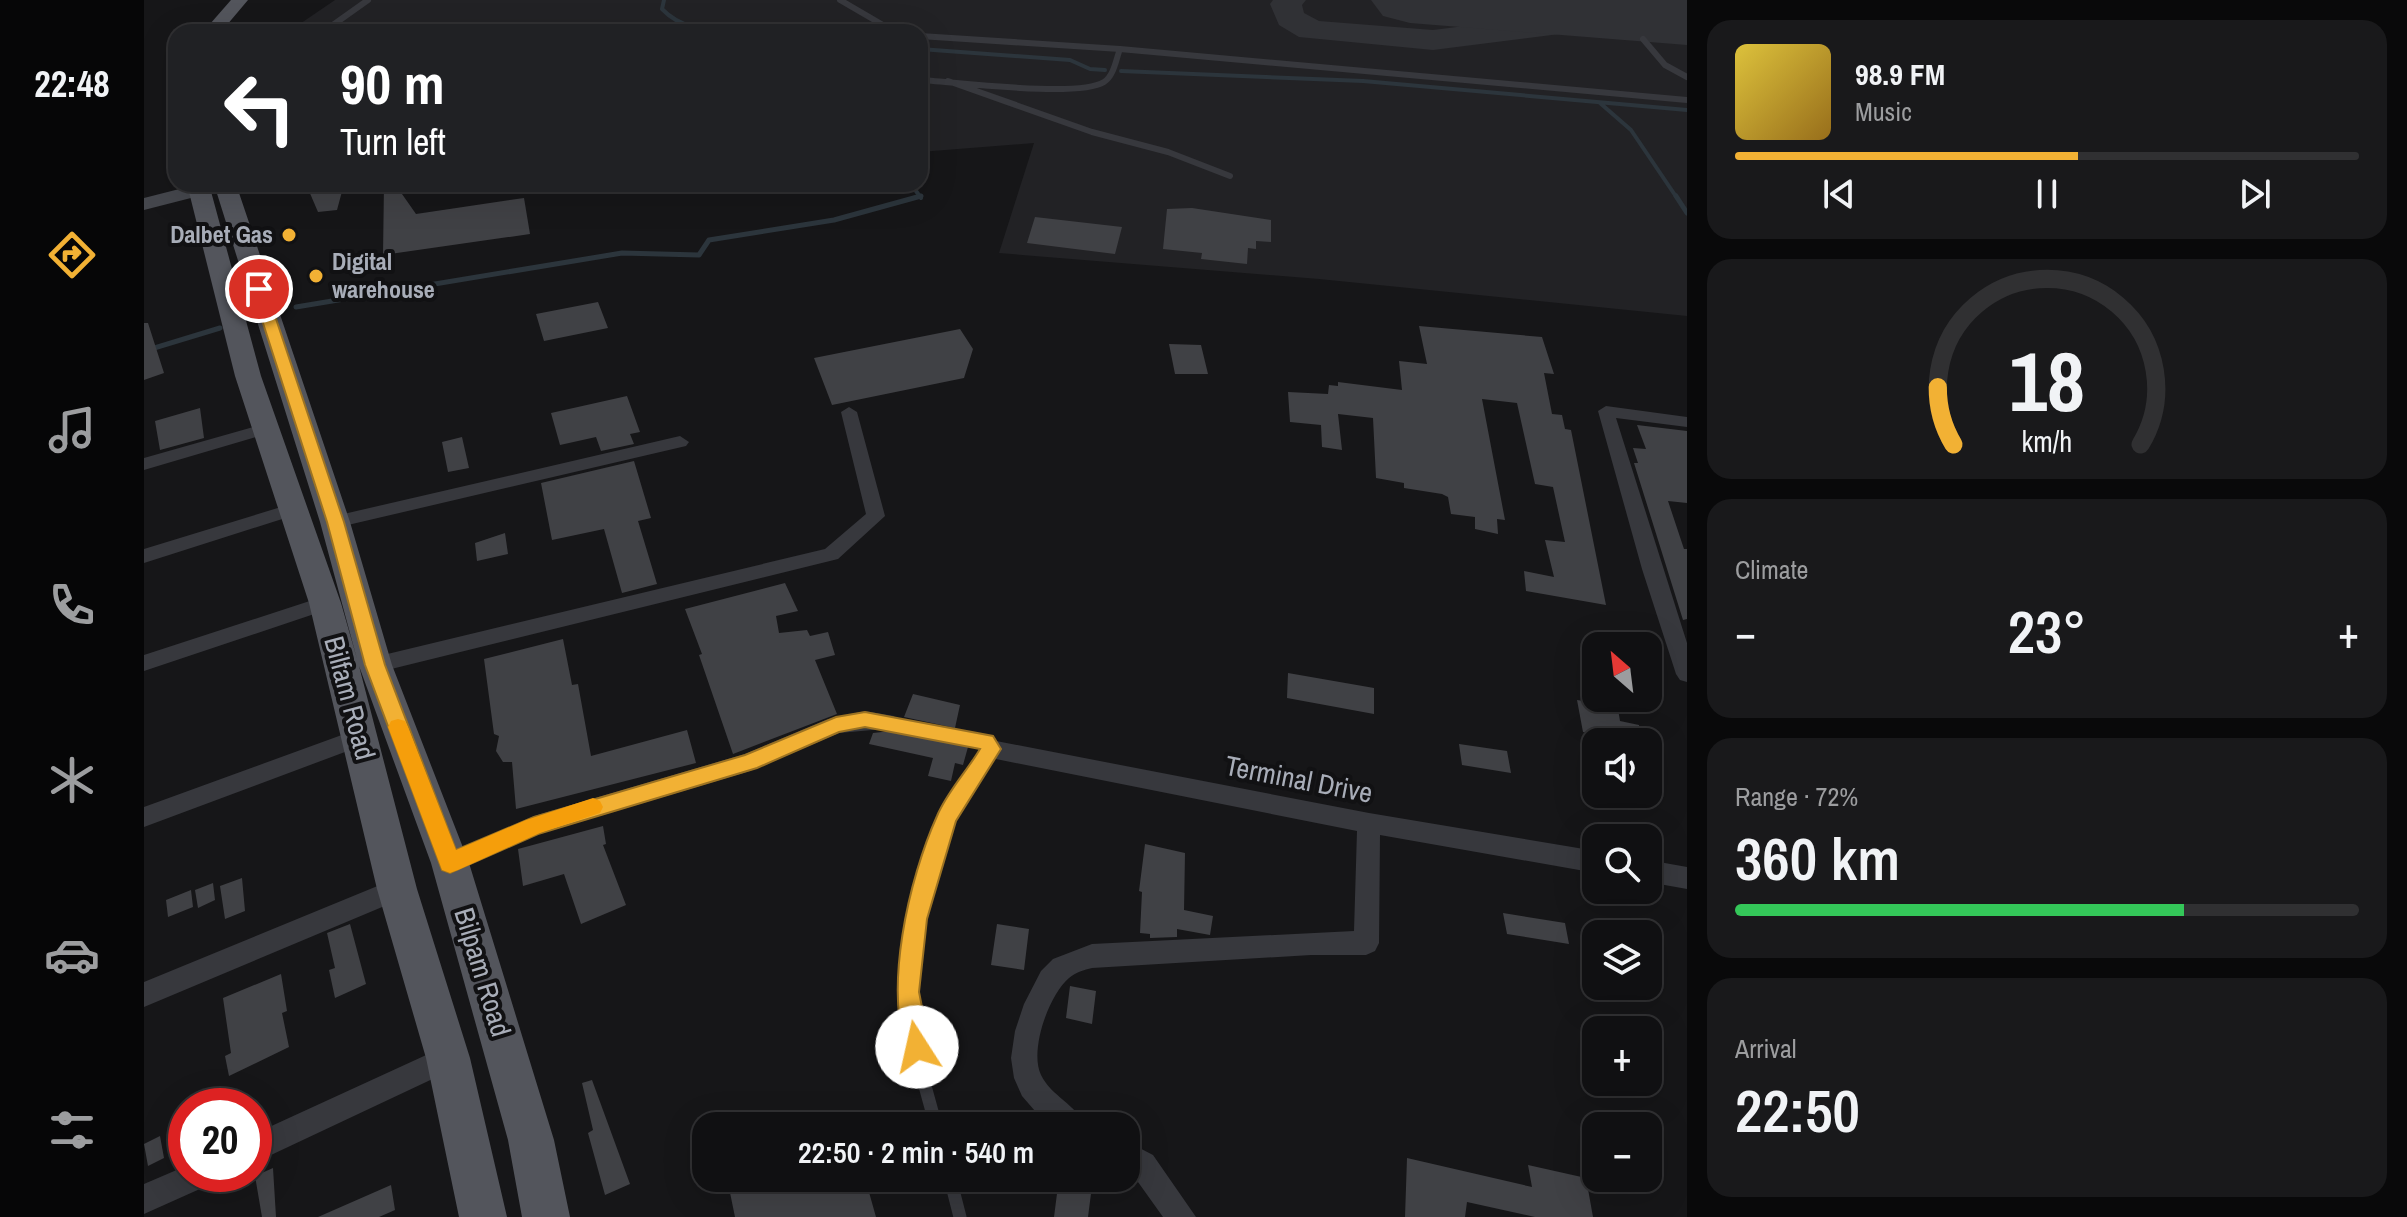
<!DOCTYPE html>
<html lang="en">
<head>
<meta charset="utf-8">
<style>
	body { margin:0; font-family:"Archivo Narrow",sans-serif; background:#19191b; color:#f1f3f6; height:100vh; display:flex; flex-direction:column; font-size:30px; white-space:nowrap }
	* { box-sizing:border-box; margin:0 }
	p { font-size:26px; color:#9c9d9f }
	.icon { flex:none; width:44px; height:44px; fill:none; stroke:currentColor; stroke-width:2; stroke-linecap:round; stroke-linejoin:round }
	.map { position:relative; flex:1; overflow:hidden }
	.panel { display:flex; flex-direction:column; gap:20px; padding:20px; background:#09090a; width:720px }
	.panel>* { flex:none }
	.hud { position:absolute; left:24px; top:24px; width:760px; height:168px; border-radius:24px; box-shadow:0 8px 32px #0002,0 0 0 2px #303032; background:#202124; color:#fff; overflow:hidden }
	.needle { width:52px; rotate:332deg }
	.fabs { position:absolute; left:1438px; top:632px; display:grid; gap:16px }
	.fabs a { display:grid; place-items:center; width:80px; height:80px; border-radius:16px; background:#101012; box-shadow:0 8px 32px #0002,0 0 0 2px #303032; font-size:40px }
	.speed { position:absolute; left:24px; top:1088px; display:flex; gap:16px; font-size:40px; font-weight:700; text-align:center }
	.speed>* { display:grid; place-content:center; width:104px; height:104px; border-radius:50%; background:#101012; box-shadow:0 8px 32px #0002,0 0 0 2px #303032; line-height:1 }
	.speed .limit { border:12px solid #d22; background:#fff; color:#111 }
	.pin { position:absolute; display:grid; place-items:center; width:68px; height:68px; color:#fff; margin:-34px; border:4px solid #fff; border-radius:50%; box-shadow:0 2px 8px #0007 }
	.me { position:absolute; width:88px; margin:-44px; rotate:350deg; stroke-linejoin:round; filter:drop-shadow(0 0 6px #0008) }
	.turn { display:flex; align-items:center; gap:28px; height:168px; padding:0 40px; font-size:36px }
	.turn .icon { width:104px; height:104px; stroke-width:2.5 }
	.turn b { display:block; font-size:56px; line-height:68px }
	.big { font-size:60px; font-weight:600; line-height:1.1 }
	.panel .tile { flex:1; display:flex; flex-direction:column; justify-content:center; gap:12px; min-width:0; padding:0 28px; border-radius:24px; background:#19191b }
	.panel .dial { align-items:center; gap:0 }
	.dial svg { height:208px; overflow:visible; fill:none; stroke:#303032; stroke-width:7; stroke-linecap:round; text-anchor:middle }
	.dial text { fill:#f1f3f6; stroke:none }
	.song { display:flex; align-items:center; gap:24px }
	.cover { width:96px; height:96px; border-radius:12px; background:linear-gradient(135deg,hsl(50 70% 55%),hsl(40 70% 35%)) }
	.played { height:8px; border-radius:4px; background:linear-gradient(90deg,#f2b134 55%,#303032 55%) }
	.keys { display:flex; justify-content:space-around; direction:ltr }
	.heat { display:flex; justify-content:space-between; align-items:center; font-size:44px; direction:ltr }
	.charge { height:12px; border-radius:6px; background:linear-gradient(90deg,#34c759 72%,#303032 0) }
	.trip { position:absolute; left:548px; top:1112px; width:448px; height:80px; border-radius:24px; background:#101012; box-shadow:0 8px 32px #0002,0 0 0 2px #303032; font-weight:600; line-height:80px; text-align:center }
	main { display:flex; flex:1; min-height:0 }
	.dock { display:flex; flex-direction:column; width:144px; justify-content:space-around; align-items:center; background:#060607; color:#9c9d9f }
	.dock .icon { width:56px; height:56px }
	.dock .current { color:#f2b134 }
	.dock b { font-size:36px; color:#f1f3f6 }
	.map>svg:first-child { display:block }
</style>
</head>
<body>
<main>
<nav class="dock">
<b>22:48</b>
<svg class="icon current" aria-label="directions" viewBox="0 0 24 24"><path d="M12 3l9 9-9 9-9-9zM9 14v-3h6M13 9l2 2-2 2"/></svg>
<svg class="icon" aria-label="music" viewBox="0 0 24 24"><path d="M9 18V5l10-2v13"/><circle cx="6" cy="18" r="3"/><circle cx="16" cy="16" r="3"/></svg>
<svg class="icon" aria-label="phone" viewBox="0 0 24 24"><path d="M5 4h4l2 5-3 2q2 4 5 5l2-3 5 2v4C11 20 4 13 5 4z"/></svg>
<svg class="icon" aria-label="climate" viewBox="0 0 24 24"><path d="M12 3v18M4 7l16 10M4 17L20 7"/></svg>
<svg class="icon" aria-label="car" viewBox="0 0 24 24"><path d="M5 17H2v-5l4-1 3-4h7l3 4 3 1v5h-3M9 17h6M6 11h13"/><circle cx="7" cy="17" r="2"/><circle cx="17" cy="17" r="2"/></svg>
<svg class="icon" aria-label="filters" viewBox="0 0 24 24"><path d="M4 7h16M4 17h16"/><circle cx="9" cy="7" r="2"/><circle cx="15" cy="17" r="2"/></svg>
</nav>
<div class="map">
<svg width="1543" height="1217" viewBox="0 0 1543 1217">
	<rect width="100%" height="100%" fill="#161618"/>
	<path fill="#222225" d="M191,0H1543V316L1175,279L855,253L890,143L776,152V32H144Z"/>
	<g fill="none" stroke-linecap="round" stroke-linejoin="round">
		<path stroke="#2c353c" stroke-width="4" d="M520,0L518,9C536,28 560,30 585,32
			M776,49L926,60L946,69L961,70
			M977,71L1219,81L1543,110
			M1456,103L1487,130L1533,198
			M767,184L777,198"/>
		<path stroke="#2c353c" stroke-width="5" d="M1532,196L1543,213
			M152,307L478,253L555,255L565,240L690,220L777,196
			M0,351L76,328"/>
		<path fill="#303135" fill-rule="evenodd" d="M1129,0H1162L1158,5L1160,13L1175,21L1289,30L1479,6L1490,9L1495,16L1490,23L1479,26L1289,50L1155,37L1135,25L1126,4Z"/>
		<path fill="#303135" fill-rule="evenodd" d="M1227,0H1543V45L1266,23L1239,16Z"/>
	</g>
	<path fill="#404145" d="M162,184H200L193,210L174,212Z
		M240,184H251L272,214L380,198L386,234L239,255Z
		M1048,208L1127,220V242L1112,241V249L1104,248L1103,264L1057,259L1058,253L1019,249L1023,209Z
		M891,217L978,227L971,254L883,243Z
		M454,302L464,328L400,341L392,314Z
		M0,323H4L20,373L0,380Z
		M1275,326L1398,337L1410,374L1400,373L1408,414L1418,415L1421,429L1427,430L1462,605L1382,591L1380,571L1410,577L1401,540L1421,542L1409,487L1391,484L1373,403L1338,399L1361,520L1353,519L1354,534L1331,529V517L1307,514L1304,497L1298,494L1260,488V483L1232,478L1229,418L1194,414L1198,450L1178,447L1177,425L1146,422L1144,392L1184,394L1185,385L1194,386V382L1258,390L1255,361L1283,364Z
		M816,329L829,349L820,378L688,405L670,358Z
		M1025,344L1057,345L1064,374H1031Z
		M483,396L496,432L486,434L490,444L457,451L452,437L416,445L407,413Z
		M56,408L60,438L16,450L11,421Z
		M1493,425L1543,431V503L1524,501L1540,549H1543V619L1539,620L1490,463H1494L1489,448L1502,449Z
		M318,437L325,468L304,472L298,442Z
		M490,461L507,518L494,521L513,584L478,593L460,529L408,540L397,483Z
		M361,533L364,554L333,561L331,543Z
		M641,583L654,611L632,616L635,633L663,630L666,636L684,632L691,655L671,660L693,714L589,754L555,655L558,654L541,609Z
		M419,639L428,685L434,684L447,756L543,730L552,763L372,809L368,762H359L352,751L355,736L350,734L340,659Z
		M1144,673L1230,688V714L1143,698Z
		M769,694L816,705L811,728L760,717Z
		M1453,699L1473,703L1476,721L1495,725L1498,742H1464L1463,737L1439,732L1433,700L1453,703Z
		M747,731L824,747L819,765L811,763L807,781L784,776L789,758L725,744L729,733Z
		M1315,744L1363,751L1367,773L1318,765Z
		M459,826L462,844L459,845L482,905L437,924L420,874L379,886L374,849Z
		M1001,844L1041,853L1040,910L1069,916L1066,935L1033,929V937L1006,938V934L996,933L998,892L995,891Z
		M98,878L101,911L81,919L76,886Z
		M69,883L71,900L54,908L51,890Z
		M47,890L49,907L24,917L22,900Z
		M1359,913L1421,923L1425,944L1363,934Z
		M206,924L222,984L191,998L185,970L191,968L183,933Z
		M853,924L885,929L880,970L847,965Z
		M137,974L143,1011L138,1013L145,1047L85,1076L81,1056L87,1053L79,998Z
		M926,986L952,991L948,1024L922,1018Z
		M448,1080L486,1184L461,1195L444,1133L449,1130L438,1083Z
		M16,1136L20,1158L4,1166L0,1144Z
		M1263,1158L1388,1187L1384,1165L1442,1178L1449,1217H1391L1323,1202L1321,1217H1261Z
		M129,1168L132,1217H118L111,1176Z
		M583,1178H721L732,1217H591Z
		M915,1178H949L944,1217H910Z
		M247,1185L251,1210L235,1217H174Z"/>
	<g fill="none" stroke-linecap="round" stroke-linejoin="round">
		<path stroke="#37383d" stroke-width="6" d="M696,0L751,32
			M179,32L224,0
			M776,36L976,49L1543,100
			M1499,39L1521,65L1543,77
			M776,80C811,82 935,98 960,82C970,76 972,59 976,49
			M804,81L948,132L1024,152L1086,176"/>
		<path stroke="#37383d" stroke-width="10" d="M742,722L842,742L847,749L822,787"/>
		<path stroke="#37383d" stroke-width="13" d="M792,1126L778,1075L764,992L772,919L802,818L824,785
			M806,1178L816,1217"/>
		<path fill="#37383d" fill-rule="evenodd" d="M1462,406L1543,417V427L1472,418L1543,643V682L1536,680L1532,674L1498,569L1454,411Z
			M705,407L713,412L741,516L694,559L231,673L224,671L221,665L224,659L231,657L681,549L722,514L697,412Z
			M123,423L132,428L129,432L0,470V458Z
			M536,436L545,442L542,446L191,528L182,522L191,516Z
			M150,503L159,509L157,513L0,563V549Z
			M181,596L188,598L191,603L188,608L0,671V655Z
			M721,711L750,716L753,722L750,728L695,733L606,771L395,834L306,874L298,870L294,863L298,856L390,816L601,754L684,719Z
			M217,728L225,731L228,737L225,743L0,827V807Z
			M847,740L1225,813L1452,851V873L1236,835L1235,943L1231,951L1222,955H1167L948,968C940,970 932,972 925,978C905,995 885,1050 897,1075C907,1096 933,1105 941,1126H904L878,1096L870,1078L867,1058L871,1031L880,1004L897,971L909,959L948,944L1210,931L1213,831L847,758L839,755L836,749L839,743Z
			M1504,860L1543,867V889L1504,882Z
			M253,878L262,881L265,889L262,897L0,1007V982Z
			M304,1045L314,1049L318,1058L314,1067L110,1163V1134Z
			M982,1141L1009,1155L1052,1217H1019L989,1175L982,1171Z
			M42,1166V1174H71L67,1184L0,1214V1184Z"/>
		<path fill="#45474d" fill-rule="evenodd" d="M55,184H89L86,188L0,210V198Z"/>
		<path fill="#53555c" fill-rule="evenodd" d="M87,0H104L77,32H59Z
			M43,184H65L117,376L197,603L213,659L176,522L70,184H92L206,522L248,665L325,863L410,1140L426,1217H378L364,1140L287,863L215,666L273,889L326,1058L363,1217H315L282,1058L233,889L165,603L91,376Z"/>
	</g>
	<path fill="#f2b134" stroke="#9d7322" stroke-width="2" d="M115,285L122,289L200,522L241,665L312,850L390,817L601,755L692,717L721,712L849,736L857,749L812,821L783,919L775,992L786,1047L782,1056L773,1059L765,1056C738,992 765,878 793,816C803,792 823,771 836,749L721,727L695,732L613,768L394,834L306,873L298,870L221,665L183,522L108,289Z"/>
	<path fill="#f59e0b" d="M254,719L261,721L264,727L312,850L382,820L449,798L456,801L459,807L456,813L396,833L314,870L306,873L298,870L244,727L247,721Z"/>
	<g fill="#f2b134" stroke="#111113" stroke-width="3">
		<circle cx="145" cy="235" r="8"/>
		<circle cx="172" cy="276" r="8"/>
	</g>
	<g text-anchor="middle" stroke-width="8" stroke-linejoin="round" paint-order="stroke">
		<g font-size="24" font-weight="bold" fill="#a8adb8" stroke="#111113" text-anchor="end">
			<text x="129" y="243">Dalbet Gas</text>
			<text x="188" y="270" text-anchor="start">Digital<tspan x="188" dy="28">warehouse</tspan></text>
		</g>
		<g font-size="28" fill="#a8adb8" stroke="#111113">
			<text transform="translate(206 698) rotate(75)" y="10">Bilfam Road</text>
			<text transform="translate(1155 779) rotate(11)" y="10">Terminal Drive</text>
			<text transform="translate(339 972) rotate(73)" y="10">Bilpam Road</text>
		</g>
	</g>
</svg>
<div class="fabs">
<a><svg class="needle" viewBox="-14 -14 28 28"><path d="M0-13l5 13h-10z" fill="#e53935"/><path d="M0 13l5-13h-10z" fill="#9c9d9f"/></svg></a>
<a><svg class="icon" aria-label="sound" viewBox="0 0 24 24"><path d="M4 9h4l5-4v14l-5-4H4zM17 9q2 3 0 6"/></svg></a>
<a><svg class="icon" aria-label="search" viewBox="0 0 24 24"><circle cx="10" cy="10" r="6"/><path d="M15 15l6 6"/></svg></a>
<a><svg class="icon" aria-label="layers" viewBox="0 0 24 24"><path d="M12 4l9 5-9 5-9-5zM3 14l9 5 9-5"/></svg></a>
<a>+</a>
<a>−</a>
</div>
<div class="speed"><div class="limit">20</div></div>
<div class="pin" style="left:115px;top:289px;background:#d93025"><svg class="icon" aria-label="arrive" viewBox="0 0 24 24"><path d="M6 21V4h12l-3 4 3 4H6"/></svg></div>
<svg class="me" style="left:773px;top:1047px" viewBox="-20 -20 40 40"><circle r="19" fill="#fff"/><path d="M0-13L10 11 0 6-10 11z" fill="#f2b134"/></svg>
<div class="trip">22:50 · 2 min · 540 m</div>
<div class="hud">
<div class="turn"><svg class="icon" aria-label="left" viewBox="0 0 24 24"><path d="M17 20v-9H6M10 6l-5 5 5 5"/></svg><div><b>90 m</b>Turn left</div></div>
</div>
</div>
<section class="panel">
<div class="tile">
<div class="song"><i class="cover"></i><div><b>98.9 FM</b><p>Music</p></div></div>
<div class="played"></div>
<div class="keys"><svg class="icon" aria-label="previous" viewBox="0 0 24 24"><path d="M18 5L8 12l10 7zM5 5v14"/></svg><svg class="icon" aria-label="pause" viewBox="0 0 24 24"><path d="M8 5v14M16 5v14"/></svg><svg class="icon" aria-label="next" viewBox="0 0 24 24"><path d="M6 5l10 7-10 7zM19 5v14"/></svg></div>
</div>
<div class="tile dial"><svg viewBox="0 0 100 80">
<path d="M14 69A42 42 0 1 1 86 69"/>
<path d="M14 69A42 42 0 0 1 8 47" stroke="#f2b134"/>
<text x="50" y="56" font-size="32" font-weight="700">18</text>
<text x="50" y="72" font-size="11">km/h</text>
</svg></div>
<div class="tile"><p>Climate</p>
<div class="heat"><a>−</a><b class="big">23°</b><a>+</a></div>
</div>
<div class="tile"><p>Range · 72%</p><b class="big">360 km</b><div class="charge"></div></div>
<div class="tile"><p>Arrival</p><b class="big">22:50</b></div>
</section>
</main>
</body>
</html>
